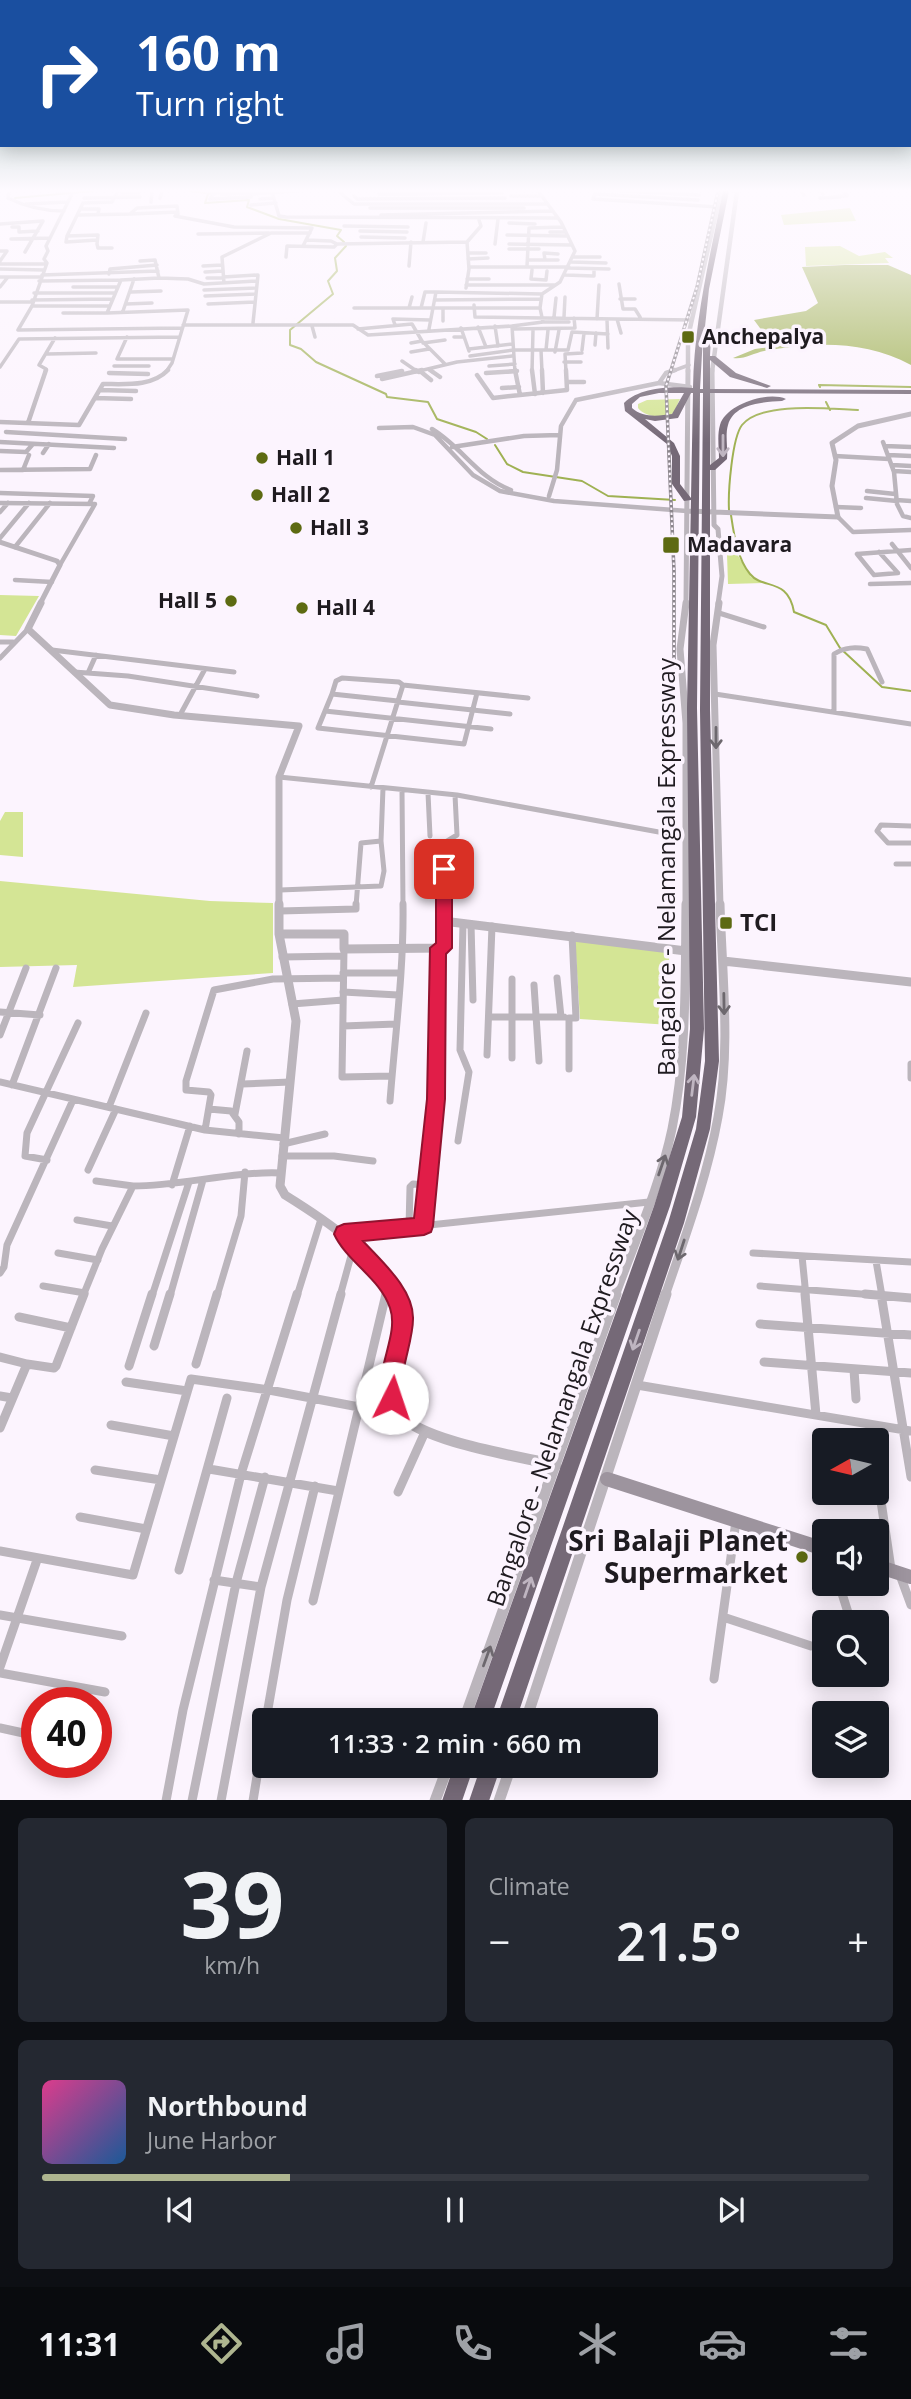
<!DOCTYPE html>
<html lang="en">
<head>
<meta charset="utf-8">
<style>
	body { margin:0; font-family:"Open Sans",sans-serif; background:#242831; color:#f1f3f6; height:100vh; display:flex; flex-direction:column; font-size:26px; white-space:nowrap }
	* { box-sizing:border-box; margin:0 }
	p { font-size:23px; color:#9ea1a6 }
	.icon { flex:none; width:38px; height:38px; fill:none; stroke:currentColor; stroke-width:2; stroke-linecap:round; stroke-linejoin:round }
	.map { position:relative; height:1800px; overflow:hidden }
	.sheet { display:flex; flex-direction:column; gap:18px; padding:18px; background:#0d0f14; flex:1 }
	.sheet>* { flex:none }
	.banner { position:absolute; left:0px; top:0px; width:912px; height:147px; box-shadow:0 4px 18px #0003; background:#1a4fa0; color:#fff; overflow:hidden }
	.needle { width:46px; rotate:262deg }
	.fabs { position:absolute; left:812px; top:1428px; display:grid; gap:14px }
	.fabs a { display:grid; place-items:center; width:77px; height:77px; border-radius:7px; background:#171b24; box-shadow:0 4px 18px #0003; font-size:35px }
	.speed { position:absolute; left:21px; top:1687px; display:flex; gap:14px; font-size:35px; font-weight:700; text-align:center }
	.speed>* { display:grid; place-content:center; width:91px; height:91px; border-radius:50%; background:#171b24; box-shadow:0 4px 18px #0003; line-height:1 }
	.speed .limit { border:10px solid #d22; background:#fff; color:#111 }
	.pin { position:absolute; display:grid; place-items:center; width:60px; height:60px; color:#fff; margin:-30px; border-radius:14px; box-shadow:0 4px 10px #0006 }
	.me { position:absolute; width:77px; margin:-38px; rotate:4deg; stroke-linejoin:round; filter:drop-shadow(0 0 5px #0008) }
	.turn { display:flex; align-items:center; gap:24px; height:147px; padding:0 21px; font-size:32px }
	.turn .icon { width:91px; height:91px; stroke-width:2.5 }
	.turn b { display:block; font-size:49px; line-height:60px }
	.big { font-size:52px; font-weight:600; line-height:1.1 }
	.sheet .tile { flex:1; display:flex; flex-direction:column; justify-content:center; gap:10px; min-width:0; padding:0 24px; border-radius:10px; background:#242831 }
	.sheet .dial { align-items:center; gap:0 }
	.dial b { font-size:91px; line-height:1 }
	.song { display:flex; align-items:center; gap:21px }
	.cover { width:84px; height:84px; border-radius:10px; background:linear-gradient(135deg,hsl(330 70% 55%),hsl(210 70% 35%)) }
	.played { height:7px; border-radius:4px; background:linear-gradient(90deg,#aeb58f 30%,#363941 30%) }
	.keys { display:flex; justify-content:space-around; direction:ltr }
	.heat { display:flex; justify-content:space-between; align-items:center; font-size:38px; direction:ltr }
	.sheet .tiles { flex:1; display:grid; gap:18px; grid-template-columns:1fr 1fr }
	.tile:last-child { grid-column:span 2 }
	.trip { position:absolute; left:252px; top:1708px; width:406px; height:70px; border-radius:7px; background:#171b24; box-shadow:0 4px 18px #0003; font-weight:600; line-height:70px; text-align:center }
	.menu { display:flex; height:112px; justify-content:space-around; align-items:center; background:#090b0e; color:#9ea1a6 }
	.menu .icon { width:49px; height:49px }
	.menu .on { color:#aeb58f }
	.menu b { font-size:32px; color:#f1f3f6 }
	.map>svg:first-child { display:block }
</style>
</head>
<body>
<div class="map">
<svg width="911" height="1801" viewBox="0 0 911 1801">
	<rect width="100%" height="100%" fill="#fcf4fe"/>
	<path fill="#d4e595" d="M850,208L856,221L784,225L781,215Z
		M840,246L859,256L885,252L893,258H885L889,263L806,266L805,247Z
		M680,399C677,404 676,411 672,414C663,420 644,416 638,408V404L647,400Z
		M727,554H737L751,577L765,583L728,584Z
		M0,595L39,596L16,636L0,635Z
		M5,812H23V857L0,855V821Z
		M0,881L210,901L273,903V973L73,987L77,965L0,967Z
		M575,940L669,951L670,1025L580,1019Z"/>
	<path fill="#9fb153" d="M845,265H888L911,275V365C864,340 814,342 764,351C754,353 743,360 733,358L755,349L770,347L768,339L754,320L806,311L818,303L802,267Z"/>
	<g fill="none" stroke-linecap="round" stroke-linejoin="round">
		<path stroke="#9fb153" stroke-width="2" d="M190,191L206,193
			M212,193L208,194L205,203L249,200L247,207L279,219L341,230L337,236L344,242
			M15,198L93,191
			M346,246L335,258L337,271L328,281L333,294L290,330V345L301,349L316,362L386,394L387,397L428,402L437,419L476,432L487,439
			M820,387L819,385L911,387
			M826,402L830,410
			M495,445L507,464L523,472L582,481L608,496L675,500
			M729,510C728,492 732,438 742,425C761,401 830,409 858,410
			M731,515C734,535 737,558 750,574C763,590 788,577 794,612L826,625L840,648L882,687L911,691"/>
		<path stroke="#bbb5bc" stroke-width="3.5" d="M9,191L8,198C26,207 44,211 64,211
			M59,191H67
			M224,191L213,194L210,199L251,197L250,191
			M338,191L354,204H547
			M596,191L593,199L718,207
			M623,191L699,195
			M801,191L804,195
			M821,191L823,194
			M272,192L279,216L286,217L558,218
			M122,193H139
			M221,194L250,193
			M251,194L297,191
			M379,194L502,193
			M595,194L698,200
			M354,196L357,199L505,198
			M511,196H542
			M839,196H847L845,193
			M84,198L140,197
			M160,198L162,191
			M820,198L840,197
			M260,199L274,198
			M151,202L152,191
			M26,204L68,202
			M251,205L276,203
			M370,208H524
			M80,209H99L98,214
			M130,214L178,212
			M79,215L130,214L137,208L177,206L178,214L175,216L234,227L312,228L303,246
			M381,215L553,211
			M509,223L535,224
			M0,224L43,221L25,252
			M344,226L408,227
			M12,227H19V232L38,231
			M360,231L407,232
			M550,232H566
			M198,234L269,233
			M507,235L568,236
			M67,236L66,242L97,240
			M361,237L405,238
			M11,239L49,238
			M307,240L331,241L337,244L467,242
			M423,242L426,223
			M97,244L98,235L67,236L83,203L112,202L118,191
			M97,244L98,248H112
			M495,244L498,219
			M509,244L572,245
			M509,249H539
			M0,251H7L0,261
			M468,253H486
			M286,257L287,246L334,247L337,244
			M573,257H600
			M468,259L488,258
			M528,260H558
			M545,260L544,253L558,254
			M571,262L606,263
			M0,264H46
			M203,266L222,265
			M409,266L411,242
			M527,266L529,228L563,227
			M469,267H569
			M568,268L609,269
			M0,269L44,270
			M532,270L531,279L546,280L547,271
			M205,272L223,271
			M109,274L110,269L157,265
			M42,275L158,271
			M565,275L594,276V269
			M0,277H41
			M223,277L258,275L253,323
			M159,278L188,279L204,284L257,281
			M207,278H223
			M467,279H489
			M39,281L121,280
			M224,283L222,257L271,233H310
			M619,284L623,309H635L640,317
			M466,285H555
			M0,287L8,277
			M73,287H118
			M466,288L469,269L467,242L481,226L479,220
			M204,290L256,288
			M131,292L161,291
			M34,293H115
			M205,296L256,294
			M620,299H635
			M32,300L112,299
			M435,300L541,299
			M0,302H31
			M126,304L152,303
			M208,304L255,302
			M474,305L475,317L692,320
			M32,306H110
			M354,308H540
			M409,308L412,297
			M421,308L425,292H436
			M443,308V321
			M123,311L134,279
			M63,313H107L121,280L159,278L155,260L140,261
			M107,313L188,310L172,363L166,372
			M554,317L556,298
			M564,317L565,297
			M597,319L599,285
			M617,319L621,333
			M607,320L608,348
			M543,322H569
			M183,325H353L368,335L512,326
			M395,325L393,319L430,320
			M312,326L315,337
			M495,326L498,346
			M478,327L486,347
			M461,328L469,351
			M358,329L412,324L422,341L445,364
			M429,329L436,292L542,294
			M513,329L575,328L574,318
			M18,330L182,328
			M18,330L32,306L47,263L44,259L48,251L46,246L72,194
			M127,337L117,359H172
			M454,337H464
			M411,343L422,341
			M423,343L445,340
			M595,345L596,333
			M469,349L512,344
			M541,350L542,372
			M546,350L548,330
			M582,350L584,333
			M411,352L429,349
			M555,352L559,330
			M47,354L96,353
			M565,354L566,372
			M565,354L582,353
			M470,356L513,350H568L572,332L608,334
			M402,361L418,372
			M564,362H581
			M114,366H149
			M489,366L515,364
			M0,367L19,339L179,337
			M429,369L433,372
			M45,372L46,369L39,365L55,338
			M399,372L402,371
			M415,372L457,362L512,356
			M508,372L517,371
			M515,372L512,326L543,322L540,308L542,294L560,282L575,251L561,222L538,191
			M532,372L533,330
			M670,372L689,365"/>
		<path stroke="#bbb5bc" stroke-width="4.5" d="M416,370L419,372
			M430,370L440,377
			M515,370L520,395L567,390L566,370
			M532,370L535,394
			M542,370L543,393
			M420,371L431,380
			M109,373L148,374
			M486,373L517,371
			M477,375L493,398L520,395
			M377,376L402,371
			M382,379L422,370
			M567,382H584
			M659,383L666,373L675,370
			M502,388L519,387
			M100,390L136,391
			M95,398L131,399
			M0,422L79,425L103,384C125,384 152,387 168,370
			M28,423L46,370
			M379,428L413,427L435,435L473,475L500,491L554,501L687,511
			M432,429C462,447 478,478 511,490
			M6,432L125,439
			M0,442L114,448
			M883,442L894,472L897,504L903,516L911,518
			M885,446L911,447
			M452,447L524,436L559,435
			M0,451L26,452L33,444
			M43,453L49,444
			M888,455L911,456
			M835,456L889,459
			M892,465L911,466
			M0,470L90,469L96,455
			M23,470L29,455
			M894,471L911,472
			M867,491L895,494
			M0,493L93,496L89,504
			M549,496L557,470L561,426L576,400L659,383L690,387
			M866,498L897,501
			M896,500L911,501
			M0,503L95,504L60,565
			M836,507L861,508
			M0,512L8,503
			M838,517L853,532L911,530
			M0,538L29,503
			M892,544L911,568
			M15,547L50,503
			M857,554L874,575L898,573L879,552
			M857,554L911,550
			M15,580L52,582
			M870,584L911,583"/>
		<path stroke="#bbb5bc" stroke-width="5" d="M719,613L764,627
			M0,642H13
			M52,650L234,672
			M0,658L28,629
			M74,672L128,676L257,696
			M88,673L96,655
			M332,694L336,681L342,678L399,682L403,685
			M715,694L911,724
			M398,701L332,694L318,728L464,744L477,693
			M398,702L510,714
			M325,711L491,729
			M834,711V654C845,647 855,647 867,649L882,682
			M180,715L205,669
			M279,777L457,795L686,837
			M371,787L403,685L528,698
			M402,790L403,906
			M428,793L430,836
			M911,826L881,825L877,831L888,843H911
			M896,864H911
			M280,890L381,886L384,871L381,841L383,788
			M356,906L361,843L381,841
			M443,906L444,843L457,835L455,795"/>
		<path stroke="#bbb5bc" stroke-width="7" d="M280,911L356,909V904
			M443,921V904
			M471,924L473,1000
			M344,949L342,1077L392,1076
			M282,957L343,956
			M343,973H399
			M557,978L561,1017H564
			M512,979V1058
			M534,985L539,1061
			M343,992L398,995
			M292,1004L343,1000
			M0,1012L40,1015
			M489,1017H561
			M343,1026L396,1024
			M0,1035L26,968
			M487,1055L492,926
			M911,1064V1078
			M569,1069V1018H576L572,935
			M0,1082L205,1130L284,1138
			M242,1084L290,1082
			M12,1085L56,968
			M390,1101C395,1036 404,969 403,904
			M109,1107L146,1013
			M209,1109L231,1111L239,1122V1134
			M235,1114L247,1051
			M205,1130L211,1095L209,1092L186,1090V1081L214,990L273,979L343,978
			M458,1141L469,1072L460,1050L463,923
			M283,1144L325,1134
			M282,1156H334L373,1161
			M47,1160L25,1156L27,1133L78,1023
			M88,1170L116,1109
			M96,1181L133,1186
			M172,1185L190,1126
			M77,1220L112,1226
			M424,1226L436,1099L438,948
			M409,1227L410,1187L413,1184L426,1185
			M344,1234L649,1202
			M58,1253L98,1260
			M753,1253L911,1262
			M802,1256L806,1296
			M876,1261L882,1296
			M0,1273L4,1267L7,1245L73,1100
			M43,1286L85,1293
			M760,1286L887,1296
			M83,1296L102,1249L133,1186C183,1186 231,1171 281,1173
			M152,1296L189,1182
			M170,1296L203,1180
			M217,1296L241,1216L245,1172
			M297,1296L321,1219
			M340,1296L354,1245
			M385,1296L388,1284"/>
		<path stroke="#bbb5bc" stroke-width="9" d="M805,1294L816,1415
			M865,1294L911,1298
			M881,1294L911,1477
			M19,1317L71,1328
			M760,1324L911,1335
			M154,1346L170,1294
			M0,1357L27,1364
			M764,1362L911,1373
			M196,1364L217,1294
			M129,1366L152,1294
			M854,1370L856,1399
			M126,1382L187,1391
			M637,1385L911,1431
			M0,1396L12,1398
			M111,1425L174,1436
			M0,1428L27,1364L54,1368L56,1366L84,1294
			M209,1469L338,1491
			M95,1470L161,1480
			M877,1474L891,1569
			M398,1492L425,1432
			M80,1517L146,1529
			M0,1551L133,1575L191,1379L269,1390L396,1414
			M179,1570L227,1398
			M900,1575L911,1605
			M214,1580L261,1587
			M839,1584L851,1622
			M313,1601L386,1294
			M0,1615L122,1636
			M723,1617L811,1646
			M0,1667L37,1560
			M0,1673L105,1692
			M714,1679L736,1521
			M266,1720L287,1600L315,1486
			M0,1728L37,1736
			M166,1801L183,1710L241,1474L297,1294
			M192,1801L236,1583L265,1477
			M221,1801L261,1587L341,1294
			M253,1801L264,1733"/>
		<path stroke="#bbb5bc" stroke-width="4.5" d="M688,372V337L721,191
			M712,372L737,191"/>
		<path stroke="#bbb5bc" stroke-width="5" d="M712,370L714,525L718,529L722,576L718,604
			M689,511L838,517L832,486L836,460L832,443L858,426L911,414
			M0,542L57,561L60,565L40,604
			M686,604L688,370"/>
		<path stroke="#bbb5bc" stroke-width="7" d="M41,603L28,629L110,705L174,715L299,726L279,777V906
			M719,603L713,645L720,906
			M686,906V723L680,649L686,603"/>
		<path stroke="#bbb5bc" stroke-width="9" d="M279,904V934L296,1021L280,1186L285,1195C330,1223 369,1249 395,1296
			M279,934H344V949L444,948L443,921L686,951
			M723,961L911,982
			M615,1296C635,1241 660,1186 672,1129C687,1055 685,979 686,904
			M665,1296C685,1237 707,1178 718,1117C731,1049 722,974 720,904"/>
		<path stroke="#bbb5bc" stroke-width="11" d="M394,1294C409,1324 395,1347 391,1378C389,1390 390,1404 399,1414C423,1442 518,1456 556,1465
			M464,1720L616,1294
			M526,1720L666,1294
			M435,1801L448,1766
			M499,1801L511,1766"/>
		<path stroke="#9d949e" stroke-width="14" d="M607,1479L824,1549
			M877,1566L911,1577"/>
		<path fill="#756977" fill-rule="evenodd" d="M723,191H729L709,289L704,336L707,334L711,336L710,356H715L736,373L771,386L767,388L730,377L710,360V389L911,390V394L710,393V465L719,458C719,448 717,435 720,425C726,404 768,391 786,399L782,401C764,402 734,403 728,425C725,435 728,448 727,459L715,470H710V710L719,1061L710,1129L684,1223L516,1720H496L668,1223L696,1129L705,1061L700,710L703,393H700L697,708L704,1029L696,1117L670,1206L490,1720H470L654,1206L682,1117L690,1029L687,708L691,500L684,501L672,484V456L667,444L625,411L624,403C640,387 672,386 693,388C694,321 710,256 723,191ZM703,336V389H700ZM659,393H684L672,414C658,416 643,418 632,408V404L640,397ZM691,393H693L691,498L680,484V456L674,443L645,419L655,421L678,418Z
			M454,1766H474L462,1801H442Z
			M481,1766H501L489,1801H469Z"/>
		<g stroke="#8c868d" stroke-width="3.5">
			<path id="rail" d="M674,700V571L666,386L697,287L718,191"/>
		</g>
		<use href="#rail" stroke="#fcf4fe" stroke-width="2" stroke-dasharray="2.5" stroke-linecap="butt"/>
	</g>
	<defs><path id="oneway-shaft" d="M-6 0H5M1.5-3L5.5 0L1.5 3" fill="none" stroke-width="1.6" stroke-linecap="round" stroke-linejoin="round" transform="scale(1.75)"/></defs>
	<g stroke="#bfb5c1">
		<use href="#oneway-shaft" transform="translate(723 446) rotate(90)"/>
		<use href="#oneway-shaft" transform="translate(693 1085) rotate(-83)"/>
		<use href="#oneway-shaft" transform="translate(636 1340) rotate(109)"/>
		<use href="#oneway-shaft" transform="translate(528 1587) rotate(-71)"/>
	</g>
	<g stroke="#6d686e">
		<use href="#oneway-shaft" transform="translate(716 738) rotate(90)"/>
		<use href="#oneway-shaft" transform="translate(724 1004) rotate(89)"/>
		<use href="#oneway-shaft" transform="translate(662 1165) rotate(-71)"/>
		<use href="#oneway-shaft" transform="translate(681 1250) rotate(108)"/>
		<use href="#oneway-shaft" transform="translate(487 1656) rotate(-70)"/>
	</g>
	<linearGradient id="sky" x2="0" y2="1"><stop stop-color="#8bb3ac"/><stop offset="0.43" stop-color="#fefaff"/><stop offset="1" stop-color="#fefaff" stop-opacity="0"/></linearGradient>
	<rect width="911" height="443" fill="url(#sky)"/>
	<path fill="#e11d48" stroke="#92132f" stroke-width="2" d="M444,863L452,869V948L446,954L445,1099L433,1226L431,1232L424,1235L363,1241C381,1261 414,1289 413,1319C413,1334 407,1352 404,1368C402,1380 404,1394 399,1405L392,1409L384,1405C371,1373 400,1337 390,1308C380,1278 347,1262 334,1234L337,1227L344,1224L414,1218L427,1099L430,948L436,943V869Z"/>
	<g fill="#5d6a12" stroke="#fcf4fe" stroke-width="2.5">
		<rect x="681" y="330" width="14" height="14" rx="3.5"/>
		<circle cx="262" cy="458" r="7"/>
		<circle cx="257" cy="495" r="7"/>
		<circle cx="296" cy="528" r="7"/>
		<rect x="662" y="536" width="18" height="18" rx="3.5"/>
		<circle cx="231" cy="601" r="7"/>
		<circle cx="302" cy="608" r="7"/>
		<rect x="719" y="916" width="14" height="14" rx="3.5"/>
		<circle cx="802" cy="1557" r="7"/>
	</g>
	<g text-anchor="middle" stroke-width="7" stroke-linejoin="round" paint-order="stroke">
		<g font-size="21" font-weight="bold" fill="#1f1b20" stroke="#fcf4fe" text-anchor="start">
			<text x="702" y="344">Anchepalya</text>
			<text x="276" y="465">Hall 1</text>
			<text x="271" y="502">Hall 2</text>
			<text x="310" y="535">Hall 3</text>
			<text x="687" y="552">Madavara</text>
			<text x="217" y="608" text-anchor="end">Hall 5</text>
			<text x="316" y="615">Hall 4</text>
		</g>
		<g font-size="24" fill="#1f1b20" stroke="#fcf4fe">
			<text transform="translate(667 867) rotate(-90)" y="8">Bangalore - Nelamangala Expressway</text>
			<text transform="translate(563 1408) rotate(-71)" y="8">Bangalore - Nelamangala Expressway</text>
		</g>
		<g font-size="24" font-weight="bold" fill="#1f1b20" stroke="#fcf4fe" text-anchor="start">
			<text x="740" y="931">TCI</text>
		</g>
		<g font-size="28" font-weight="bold" fill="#1f1b20" stroke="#fcf4fe" text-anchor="end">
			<text x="788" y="1551">Sri Balaji Planet<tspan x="788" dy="32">Supermarket</tspan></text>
		</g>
	</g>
</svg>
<div class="fabs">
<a><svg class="needle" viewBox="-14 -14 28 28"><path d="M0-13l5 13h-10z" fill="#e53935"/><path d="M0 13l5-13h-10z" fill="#9ea1a6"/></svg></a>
<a><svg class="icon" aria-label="sound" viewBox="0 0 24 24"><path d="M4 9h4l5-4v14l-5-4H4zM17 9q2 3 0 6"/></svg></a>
<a><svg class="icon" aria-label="search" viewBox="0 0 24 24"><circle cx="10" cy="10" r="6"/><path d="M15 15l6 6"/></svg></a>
<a><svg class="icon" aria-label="layers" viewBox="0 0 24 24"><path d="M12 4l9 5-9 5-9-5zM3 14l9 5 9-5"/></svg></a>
</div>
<div class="speed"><div class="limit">40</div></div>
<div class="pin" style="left:444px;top:869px;background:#d93025"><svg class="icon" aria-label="arrive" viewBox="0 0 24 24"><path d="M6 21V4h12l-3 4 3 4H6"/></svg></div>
<svg class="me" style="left:392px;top:1398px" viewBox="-20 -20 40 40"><circle r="19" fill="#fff"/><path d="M0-13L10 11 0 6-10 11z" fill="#e11d48"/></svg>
<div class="trip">11:33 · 2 min · 660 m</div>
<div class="banner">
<div class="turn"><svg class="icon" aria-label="right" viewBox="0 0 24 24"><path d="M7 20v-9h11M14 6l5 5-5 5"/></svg><div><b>160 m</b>Turn right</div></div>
</div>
</div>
<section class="sheet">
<div class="tiles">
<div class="tile dial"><b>39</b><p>km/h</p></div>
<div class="tile"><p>Climate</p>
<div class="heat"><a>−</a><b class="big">21.5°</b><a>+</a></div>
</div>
<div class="tile">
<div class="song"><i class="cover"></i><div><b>Northbound</b><p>June Harbor</p></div></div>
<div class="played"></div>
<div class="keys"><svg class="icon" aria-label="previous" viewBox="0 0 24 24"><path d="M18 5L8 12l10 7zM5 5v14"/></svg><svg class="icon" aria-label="pause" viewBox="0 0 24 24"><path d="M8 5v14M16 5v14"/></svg><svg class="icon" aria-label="next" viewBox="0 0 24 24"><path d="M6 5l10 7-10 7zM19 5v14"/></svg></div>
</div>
</div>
</section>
<nav class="menu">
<b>11:31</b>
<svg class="icon on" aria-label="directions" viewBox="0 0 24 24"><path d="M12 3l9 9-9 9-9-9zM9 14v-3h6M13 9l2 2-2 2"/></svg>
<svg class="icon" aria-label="music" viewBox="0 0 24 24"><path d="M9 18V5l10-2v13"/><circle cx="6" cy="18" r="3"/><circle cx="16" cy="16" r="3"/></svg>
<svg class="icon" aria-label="phone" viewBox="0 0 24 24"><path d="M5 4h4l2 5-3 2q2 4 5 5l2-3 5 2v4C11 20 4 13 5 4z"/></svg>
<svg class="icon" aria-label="climate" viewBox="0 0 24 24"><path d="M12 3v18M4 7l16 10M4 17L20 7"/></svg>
<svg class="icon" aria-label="car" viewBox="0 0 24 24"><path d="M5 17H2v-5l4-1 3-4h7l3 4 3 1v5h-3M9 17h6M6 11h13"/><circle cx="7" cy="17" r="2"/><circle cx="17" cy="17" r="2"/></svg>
<svg class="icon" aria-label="filters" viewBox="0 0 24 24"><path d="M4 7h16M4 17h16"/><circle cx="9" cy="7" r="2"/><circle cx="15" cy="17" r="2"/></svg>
</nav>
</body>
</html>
